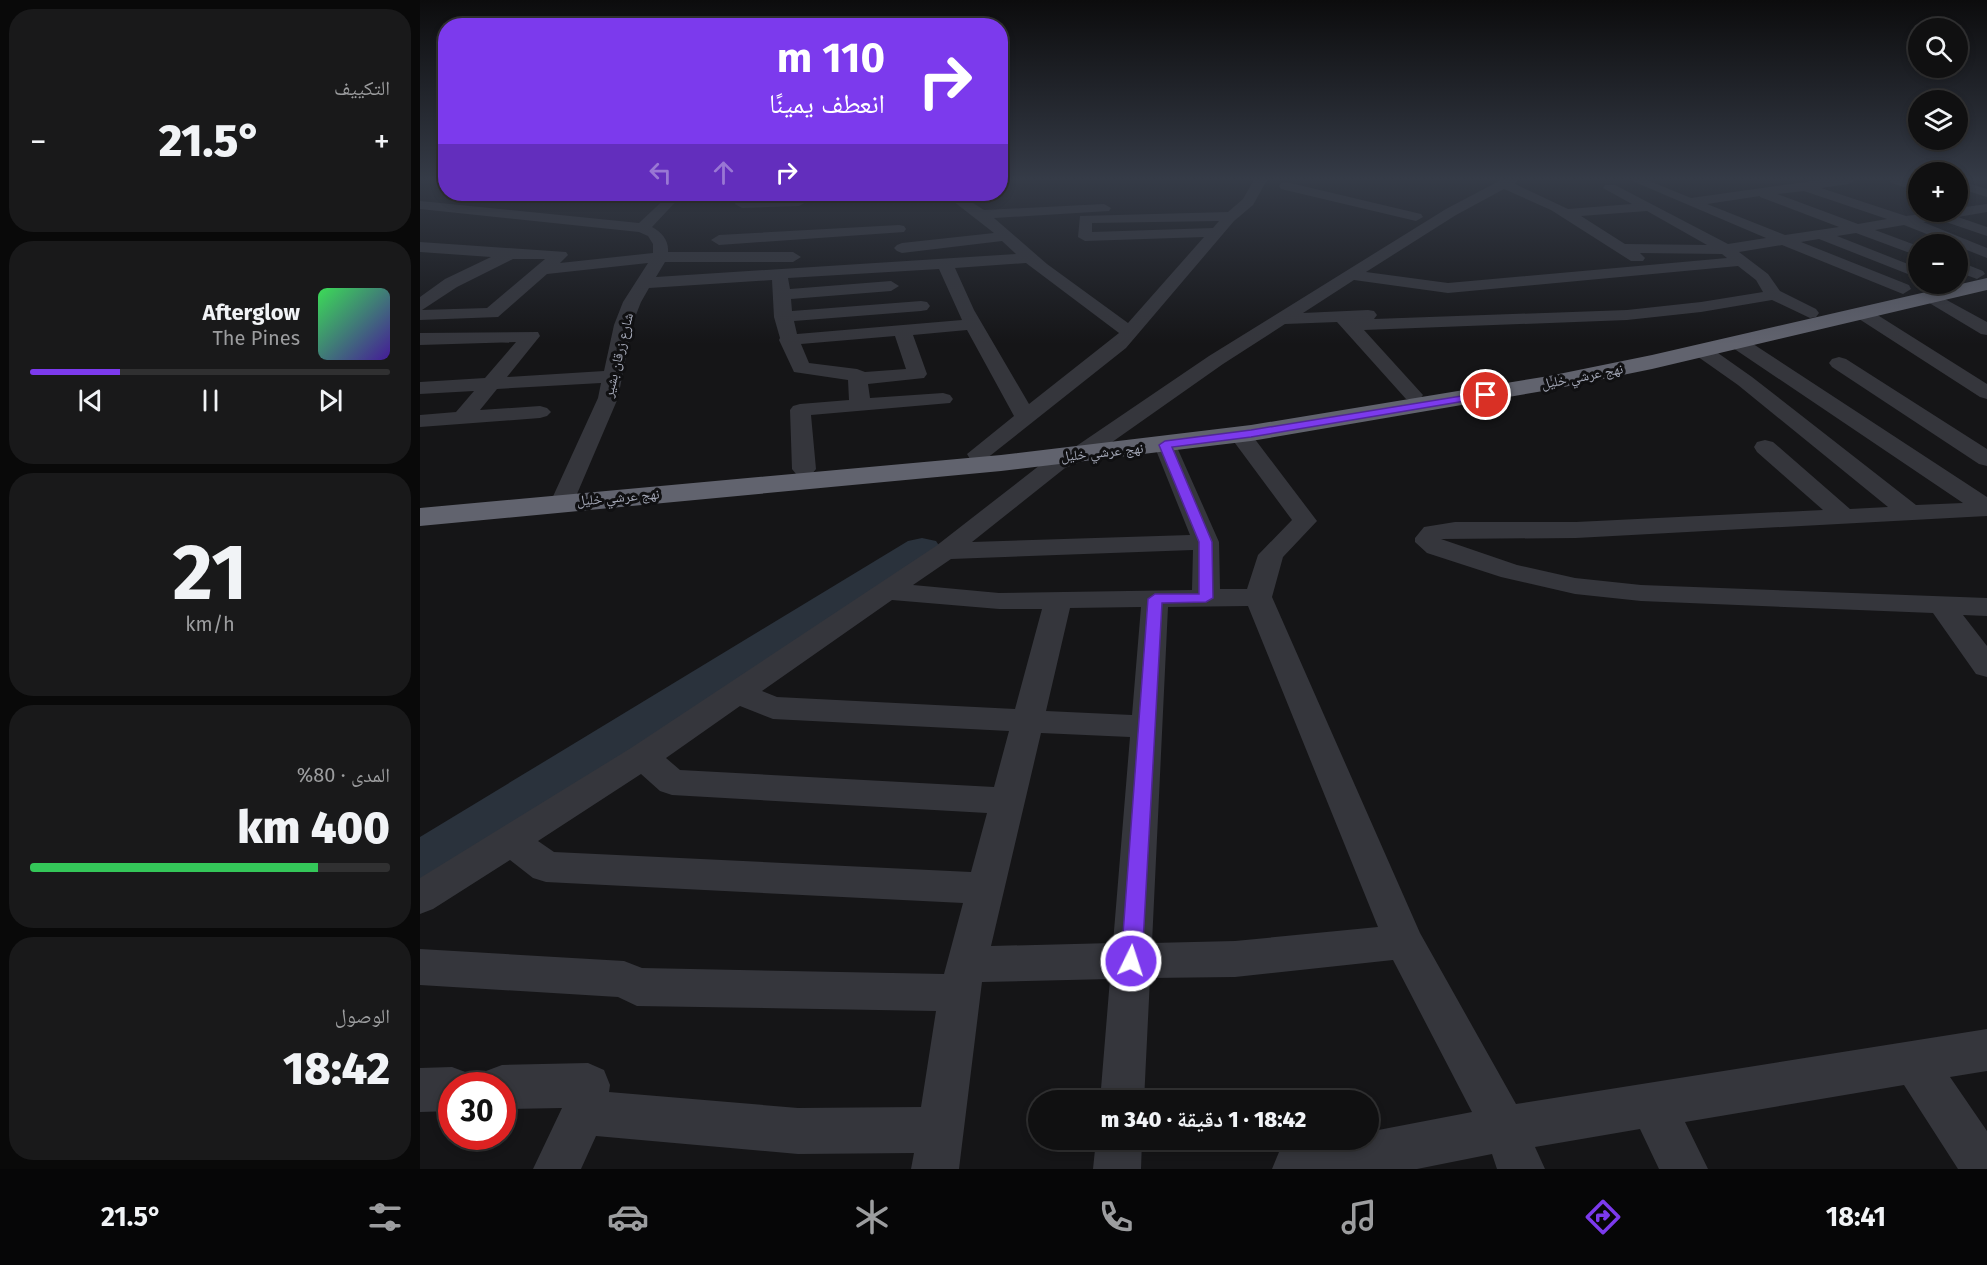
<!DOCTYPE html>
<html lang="ar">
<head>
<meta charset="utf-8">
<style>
	body { margin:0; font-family:"Fira Sans","Noto Naskh Arabic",sans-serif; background:#19191a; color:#f1f3f6; direction:rtl; height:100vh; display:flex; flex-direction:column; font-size:22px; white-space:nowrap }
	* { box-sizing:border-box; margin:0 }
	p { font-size:20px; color:#9c9d9f }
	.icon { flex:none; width:33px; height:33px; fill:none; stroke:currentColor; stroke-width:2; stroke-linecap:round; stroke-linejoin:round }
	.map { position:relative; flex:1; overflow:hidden; direction:ltr }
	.drawer { display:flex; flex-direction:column; gap:9px; padding:9px; background:#090909; width:420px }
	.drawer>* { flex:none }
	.guide { position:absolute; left:18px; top:18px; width:570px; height:183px; border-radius:24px; box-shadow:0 3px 9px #0003,0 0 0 2px #303031; direction:rtl; background:#7c3aed; color:#fff; overflow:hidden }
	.tools { position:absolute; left:1488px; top:18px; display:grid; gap:12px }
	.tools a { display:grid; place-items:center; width:60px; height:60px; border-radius:50%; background:#101011; box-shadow:0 3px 9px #0003,0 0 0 2px #303031; font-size:30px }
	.speed { position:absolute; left:18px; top:1072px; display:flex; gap:12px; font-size:30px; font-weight:700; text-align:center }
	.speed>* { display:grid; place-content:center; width:78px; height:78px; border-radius:50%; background:#101011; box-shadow:0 3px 9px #0003,0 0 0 2px #303031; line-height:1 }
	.speed .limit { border:9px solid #d22; background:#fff; color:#111 }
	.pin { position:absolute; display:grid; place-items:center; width:51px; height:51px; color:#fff; margin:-26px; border:3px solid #fff; border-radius:50%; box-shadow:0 2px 6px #0007 }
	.me { position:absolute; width:66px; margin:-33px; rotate:4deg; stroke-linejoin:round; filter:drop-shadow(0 0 4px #0008) }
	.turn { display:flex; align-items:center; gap:21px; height:126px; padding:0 24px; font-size:27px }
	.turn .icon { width:78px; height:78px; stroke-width:2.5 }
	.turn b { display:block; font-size:42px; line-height:51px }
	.lanes { display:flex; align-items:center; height:57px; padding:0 24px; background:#0003; justify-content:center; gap:30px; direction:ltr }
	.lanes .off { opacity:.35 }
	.big { font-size:45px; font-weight:800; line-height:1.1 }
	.drawer .card { flex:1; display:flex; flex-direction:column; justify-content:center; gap:9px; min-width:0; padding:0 21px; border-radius:24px; background:#19191a }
	.drawer .dial { align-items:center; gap:0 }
	.dial b { font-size:78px; line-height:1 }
	.song { display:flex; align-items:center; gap:18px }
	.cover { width:72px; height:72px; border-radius:9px; background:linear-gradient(135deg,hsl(130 70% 55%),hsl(260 70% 35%)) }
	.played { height:6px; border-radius:3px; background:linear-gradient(90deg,#7c3aed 25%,#303031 25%) }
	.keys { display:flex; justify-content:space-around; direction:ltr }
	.heat { display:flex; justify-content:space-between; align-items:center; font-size:33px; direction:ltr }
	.charge { height:9px; border-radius:4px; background:linear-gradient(90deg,#34c759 80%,#303031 0) }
	.trip { position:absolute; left:608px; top:1090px; width:351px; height:60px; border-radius:30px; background:#101011; box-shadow:0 3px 9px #0003,0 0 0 2px #303031; font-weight:800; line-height:60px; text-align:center; direction:rtl }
	.tabs { display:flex; height:96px; justify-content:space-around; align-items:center; background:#060607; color:#9c9d9f }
	.tabs .icon { width:42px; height:42px }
	.tabs .current { color:#7c3aed }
	.tabs b { font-size:27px; color:#f1f3f6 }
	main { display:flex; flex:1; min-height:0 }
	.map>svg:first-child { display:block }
</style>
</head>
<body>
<main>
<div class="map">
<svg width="1567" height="1169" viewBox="0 0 1567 1169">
	<rect width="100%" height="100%" fill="#151517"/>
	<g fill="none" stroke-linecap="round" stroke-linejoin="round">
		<path fill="#2a323c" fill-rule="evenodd" d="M502,538L516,541L522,550L516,559L20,883L0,889V837L488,541Z"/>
		<path fill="#35363c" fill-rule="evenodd" d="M834,180H847L833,205L814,221L706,348L566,459L558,461L550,459L547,454L594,416L547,330L493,335L507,374L504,378L448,384L450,398L523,393L530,395L533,399L530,403L391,415L396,469L392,474L384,476L376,474L372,469L370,410L373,406L380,404L429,400L428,380L374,372L359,340L360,338L354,317L352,280L229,288L221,302L212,325L198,398L151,508L142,510L133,508L130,503L178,398L181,383L77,389L60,410L120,406L127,408L131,412L127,416L120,418L0,427V415L36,412L54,391L0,394V382L65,378L96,342L0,345V333L118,332L120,336L87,377L184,371L194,325L203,302L228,263L127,274L78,317L0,320V297L25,279L71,257L0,252V242L146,252L148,255L140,263L233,253V244L228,236L219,232L0,209V201L219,223L250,194H263L232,227C242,232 249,241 248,252H373L381,257L373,262H245L236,277L596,254L582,241L482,253L477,251L474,248L477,245L482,243L574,233L524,194H539L564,210L684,204L691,208L689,211L574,218L627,264L708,323L784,237L665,241L658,237L660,216L808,212L823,199ZM799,221L793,228L672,232V223ZM93,259H125L67,308L2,310L37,287ZM606,263L699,333L609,404L554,310L535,268ZM519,269L542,320L377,334L374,321L501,311L507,310L510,306L507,302L501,301L372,311L371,299L471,291L479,286L471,281L370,289L368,278ZM475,336L486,369L445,372L437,369L389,363L381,344Z
			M1081,180H1098L1095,184L1148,209L1212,204L1183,188L1185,185H1195L1308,244L1346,238L1210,180H1227L1271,198L1400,180H1435L1429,184L1401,188L1486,216L1518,212H1538V208L1567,204V212L1538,217L1567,227V236L1520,220L1503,222L1567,248V258L1484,225L1455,230L1498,246V256L1436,233L1417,236L1498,268V278L1399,239L1381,242L1489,285L1491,289L1483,294L1362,245L1319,252L1348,274L1360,291L1396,309L1399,313L1396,317L1390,318L1352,300L1281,312L1207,320L944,330L1003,395L1000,399H986L917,322L865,324L803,364L668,459L645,468L552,542L770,535L734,445L737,440L745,438L753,440L756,445L799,542L800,589H827L838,555L872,520L809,435L812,430L820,428L828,430L897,521L863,557L852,597L1000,933L1096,1104L1567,1029V1071L1530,1077L1567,1131V1169H1538L1484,1085L1265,1122L1288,1169H1239L1220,1129L1115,1147L1125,1169H1077L1072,1154L997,1169H852L859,1152C889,1140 917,1140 948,1140V1132L1052,1112L973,960L815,977L730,978L724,1101H680L690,979L562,982L539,1169H491L494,1153L378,1154L176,1136L161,1169H113L142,1108L82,1109V1086H60L66,1071L82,1065L168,1063L184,1070L190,1085L189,1092L378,1108L501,1107L516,1011L217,1006L198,997L0,985V949L204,961L222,968L524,974L543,903L126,882L113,878L90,860L13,909L0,914V878L211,748L516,546L629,458L652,449L789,356L1026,209ZM1084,189L1131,210L1211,261H1223L1225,258L1220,253L1302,254L1307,258L1028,283L946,272L1036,215ZM1384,191L1467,219L1438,224L1357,194ZM1340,196V197L1419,227L1365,235L1287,204ZM1227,211L1287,245L1205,244L1161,216ZM1318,266L1336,280L1343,292L1281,302L1207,310L954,319L957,315L954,311L948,310L883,313L934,280L1028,293ZM773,550L772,590L579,593L493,585L531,559ZM472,600L579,609H622L595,709L357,697L342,691ZM828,606L958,927L815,941L732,943L748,607ZM721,607L712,715L626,711L650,608ZM320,706L353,719L589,731L574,787L260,770L246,758ZM621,733L710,737L693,943L571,946ZM221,774L240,791L252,795L567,813L551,872L134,852L118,841Z
			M1470,180H1489L1498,183V191L1471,183Z
			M1538,180L1567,189V197L1538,188Z
			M866,182L1001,214L1003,217L996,221L861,189L859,186L861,183Z
			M318,194H330V200L379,198L386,202L379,206L322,208L315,204Z
			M479,225L484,226L486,229L484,232L299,245L291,240L299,235Z
			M1538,261L1563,271L1565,274L1557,279L1538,272Z
			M1512,292L1567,322V335L1561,334L1506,301L1503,297L1506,293Z
			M1442,308L1448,309L1567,384V399L1560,397L1436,317L1433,313L1436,309Z
			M1317,336L1324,338L1567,497V516L1156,538L1021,539L1097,565L1155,578L1221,585L1567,598V616L1543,615L1567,646V677L1556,674L1513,613L1221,601L1155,594L1081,577L1007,553L995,542V538L1004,527L1035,522H1156L1403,510L1337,452L1334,447L1337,442L1345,440L1353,442L1430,509L1468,507L1318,385L1274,354L1272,350L1274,346H1288L1332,377L1496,505L1543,503L1310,346L1308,342L1310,338Z
			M1419,357L1426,359L1567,449V466L1559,464L1412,367L1409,363L1412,359Z
			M32,1067L48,1073L53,1086H32V1111L0,1112V1068Z
			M676,1140H722L721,1169H673Z"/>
		<path fill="#61636e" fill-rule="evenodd" d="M1567,278V290L1232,369L1129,390L831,441L581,471L0,526V508L581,455L831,425L1129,376L1232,355Z"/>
	</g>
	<linearGradient id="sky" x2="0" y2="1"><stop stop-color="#0c0c0d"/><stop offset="0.52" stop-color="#353b47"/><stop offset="1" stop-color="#353b47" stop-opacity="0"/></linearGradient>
	<rect width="1567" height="344" fill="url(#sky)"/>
	<path fill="#7c3aed" stroke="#51269a" stroke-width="1.5" d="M1066,392L1071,395L1069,397L831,437L752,447L792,542L793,598L786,602L742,603L722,961L719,967L711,970L704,967L701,961L728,599L735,594H779V542L739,445L745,441L831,430Z"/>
	<g text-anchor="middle" stroke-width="6" stroke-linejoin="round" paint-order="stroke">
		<g font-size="14" fill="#a5a9b8" stroke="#101012">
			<text transform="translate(198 355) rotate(-76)" y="5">شارع زرقان بشير</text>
			<text transform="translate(1162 376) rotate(-11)" y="5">نهج عرشي خليل</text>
			<text transform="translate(682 452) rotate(-6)" y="5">نهج عرشي خليل</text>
			<text transform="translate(198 497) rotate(-5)" y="5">نهج عرشي خليل</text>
		</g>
	</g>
</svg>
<div class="tools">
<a><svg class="icon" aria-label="search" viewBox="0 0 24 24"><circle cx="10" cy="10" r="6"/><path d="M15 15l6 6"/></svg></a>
<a><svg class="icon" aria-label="layers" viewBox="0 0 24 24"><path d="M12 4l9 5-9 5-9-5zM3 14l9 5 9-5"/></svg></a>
<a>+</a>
<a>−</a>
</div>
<div class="speed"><div class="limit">30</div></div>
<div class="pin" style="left:1066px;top:395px;background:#d93025"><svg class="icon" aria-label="arrive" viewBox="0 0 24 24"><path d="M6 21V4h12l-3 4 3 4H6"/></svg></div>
<svg class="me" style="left:711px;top:961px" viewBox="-20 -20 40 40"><circle r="17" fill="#7c3aed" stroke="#fff" stroke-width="3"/><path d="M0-11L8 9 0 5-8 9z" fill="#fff"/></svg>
<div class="trip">18:42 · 1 دقيقة · 340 m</div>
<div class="guide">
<div class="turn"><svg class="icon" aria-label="right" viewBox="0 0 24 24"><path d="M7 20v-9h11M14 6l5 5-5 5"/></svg><div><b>110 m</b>انعطف يمينًا</div></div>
<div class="lanes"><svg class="icon off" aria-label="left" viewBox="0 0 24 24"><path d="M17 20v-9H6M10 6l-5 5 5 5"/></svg><svg class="icon off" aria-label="ahead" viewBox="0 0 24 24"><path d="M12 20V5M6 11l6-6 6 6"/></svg><svg class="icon" aria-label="right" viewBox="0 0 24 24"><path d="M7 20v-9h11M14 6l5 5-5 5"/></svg></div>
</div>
</div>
<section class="drawer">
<div class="card"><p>التكييف</p>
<div class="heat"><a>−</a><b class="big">21.5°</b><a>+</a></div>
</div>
<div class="card">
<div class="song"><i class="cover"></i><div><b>Afterglow</b><p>The Pines</p></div></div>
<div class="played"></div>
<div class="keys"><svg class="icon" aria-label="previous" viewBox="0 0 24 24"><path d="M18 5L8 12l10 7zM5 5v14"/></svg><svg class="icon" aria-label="pause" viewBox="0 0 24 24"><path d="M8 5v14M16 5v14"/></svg><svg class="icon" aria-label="next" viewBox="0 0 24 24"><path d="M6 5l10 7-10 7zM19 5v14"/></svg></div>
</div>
<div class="card dial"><b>21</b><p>km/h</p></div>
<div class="card"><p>المدى · 80%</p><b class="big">400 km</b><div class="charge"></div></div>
<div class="card"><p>الوصول</p><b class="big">18:42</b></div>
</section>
</main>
<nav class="tabs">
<b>18:41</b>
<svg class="icon current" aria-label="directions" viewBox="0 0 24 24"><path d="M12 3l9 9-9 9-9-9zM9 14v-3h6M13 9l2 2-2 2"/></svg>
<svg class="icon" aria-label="music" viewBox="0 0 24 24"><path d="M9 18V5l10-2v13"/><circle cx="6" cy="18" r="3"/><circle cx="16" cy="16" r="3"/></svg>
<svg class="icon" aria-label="phone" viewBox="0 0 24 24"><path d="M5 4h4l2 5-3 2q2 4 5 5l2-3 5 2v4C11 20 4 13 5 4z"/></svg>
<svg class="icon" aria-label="climate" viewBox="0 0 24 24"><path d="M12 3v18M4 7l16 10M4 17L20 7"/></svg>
<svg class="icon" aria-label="car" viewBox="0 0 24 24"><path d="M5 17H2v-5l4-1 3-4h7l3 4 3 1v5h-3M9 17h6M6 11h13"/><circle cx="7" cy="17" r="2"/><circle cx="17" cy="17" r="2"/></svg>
<svg class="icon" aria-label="filters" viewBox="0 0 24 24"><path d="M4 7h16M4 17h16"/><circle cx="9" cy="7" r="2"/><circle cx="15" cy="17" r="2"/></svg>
<b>21.5°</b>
</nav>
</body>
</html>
